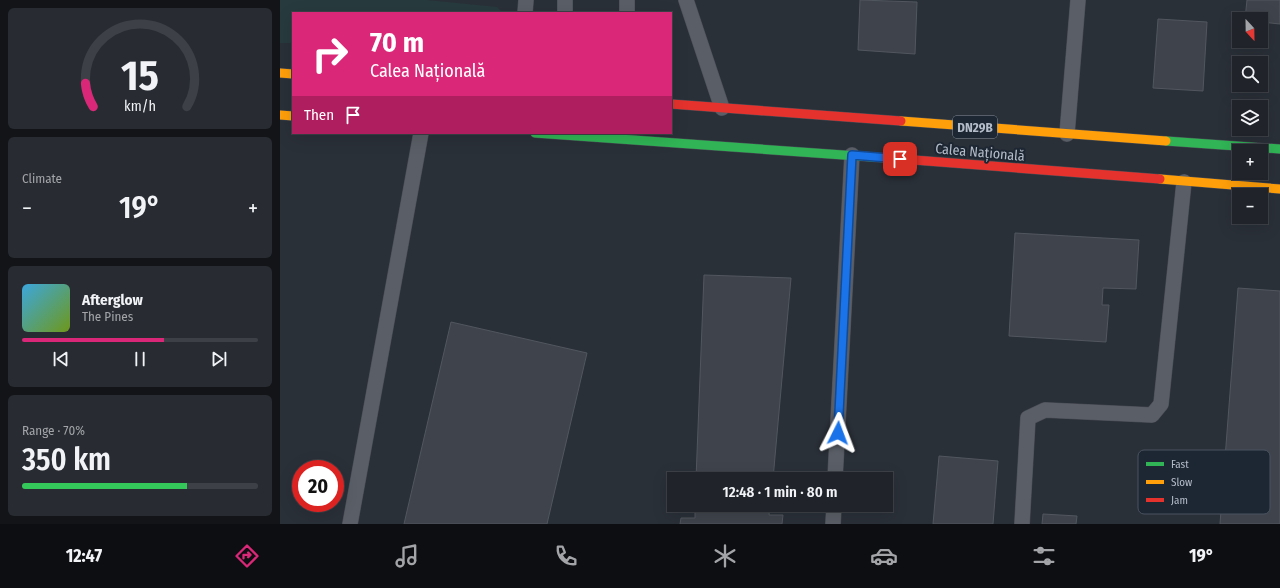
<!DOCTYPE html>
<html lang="en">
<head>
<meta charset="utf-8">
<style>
	body { margin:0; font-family:"Fira Sans Condensed",sans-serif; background:#282c32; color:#f1f3f6; height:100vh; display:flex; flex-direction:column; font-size:15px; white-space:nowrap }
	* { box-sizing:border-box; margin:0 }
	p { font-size:13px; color:#a2a4a8 }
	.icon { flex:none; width:22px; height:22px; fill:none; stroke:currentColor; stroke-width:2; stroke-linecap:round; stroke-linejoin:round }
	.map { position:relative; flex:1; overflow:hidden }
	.panel { display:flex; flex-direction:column; gap:8px; padding:8px; background:#121417; width:280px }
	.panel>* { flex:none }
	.guide { position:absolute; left:12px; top:12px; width:380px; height:122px; border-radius:0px; box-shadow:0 4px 16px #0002,0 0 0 1px #3d4147; background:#db2777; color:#fff; overflow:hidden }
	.needle { width:26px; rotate:158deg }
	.tools { position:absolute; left:952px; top:12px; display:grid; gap:8px }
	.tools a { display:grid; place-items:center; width:36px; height:36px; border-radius:0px; background:#20242a; box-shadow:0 4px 16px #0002,0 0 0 1px #3d4147; font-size:20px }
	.speed { position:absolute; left:12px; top:460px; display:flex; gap:8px; font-size:20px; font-weight:700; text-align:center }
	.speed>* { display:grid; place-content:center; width:52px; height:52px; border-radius:50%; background:#20242a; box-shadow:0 4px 16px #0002,0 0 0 1px #3d4147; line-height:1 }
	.speed .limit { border:6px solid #d22; background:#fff; color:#111 }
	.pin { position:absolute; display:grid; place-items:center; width:34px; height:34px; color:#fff; margin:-17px; border-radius:8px; box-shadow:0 2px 6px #0006 }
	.me { position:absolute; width:44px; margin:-22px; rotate:3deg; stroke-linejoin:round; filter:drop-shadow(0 0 3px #0008) }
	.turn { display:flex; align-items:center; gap:14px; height:84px; padding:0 12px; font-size:18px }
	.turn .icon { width:52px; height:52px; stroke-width:2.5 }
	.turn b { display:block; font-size:28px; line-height:34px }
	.then { display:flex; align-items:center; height:38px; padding:0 12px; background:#0003; gap:8px; font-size:15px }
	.big { font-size:30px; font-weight:600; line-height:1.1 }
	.panel .widget { flex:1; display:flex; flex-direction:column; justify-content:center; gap:6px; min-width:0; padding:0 14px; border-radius:6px; background:#282c32 }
	.panel .dial { align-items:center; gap:0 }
	.dial svg { height:104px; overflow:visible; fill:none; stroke:#3d4147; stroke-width:7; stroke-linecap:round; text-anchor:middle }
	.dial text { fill:#f1f3f6; stroke:none }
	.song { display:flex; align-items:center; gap:12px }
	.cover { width:48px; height:48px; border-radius:6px; background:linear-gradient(135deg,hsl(200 70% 55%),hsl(80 70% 35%)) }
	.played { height:4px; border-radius:2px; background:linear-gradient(90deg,#db2777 60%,#3d4147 60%) }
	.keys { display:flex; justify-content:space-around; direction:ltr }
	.heat { display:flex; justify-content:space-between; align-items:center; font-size:22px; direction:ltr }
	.charge { height:6px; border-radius:3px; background:linear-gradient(90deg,#34c759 70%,#3d4147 0) }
	.trip { position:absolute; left:387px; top:472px; width:226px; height:40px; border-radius:0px; background:#20242a; box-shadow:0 4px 16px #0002,0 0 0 1px #3d4147; font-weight:600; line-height:40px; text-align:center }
	.dock { display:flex; height:64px; justify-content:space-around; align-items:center; background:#0d0e11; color:#a2a4a8 }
	.dock .icon { width:28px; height:28px }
	.dock .selected { color:#db2777 }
	.dock b { font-size:18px; color:#f1f3f6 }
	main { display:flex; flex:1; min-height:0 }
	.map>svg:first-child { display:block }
</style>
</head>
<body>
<main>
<section class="panel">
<div class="widget dial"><svg viewBox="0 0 100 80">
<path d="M14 69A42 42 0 1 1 86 69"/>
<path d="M14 69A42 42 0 0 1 8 51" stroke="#db2777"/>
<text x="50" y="56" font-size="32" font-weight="700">15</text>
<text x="50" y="72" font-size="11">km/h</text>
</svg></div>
<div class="widget"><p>Climate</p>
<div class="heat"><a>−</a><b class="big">19°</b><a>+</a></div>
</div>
<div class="widget">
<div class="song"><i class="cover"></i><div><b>Afterglow</b><p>The Pines</p></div></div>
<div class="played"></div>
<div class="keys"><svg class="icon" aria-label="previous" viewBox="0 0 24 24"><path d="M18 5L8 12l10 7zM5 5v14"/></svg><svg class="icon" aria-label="pause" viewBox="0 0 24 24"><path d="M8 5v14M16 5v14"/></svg><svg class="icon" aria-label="next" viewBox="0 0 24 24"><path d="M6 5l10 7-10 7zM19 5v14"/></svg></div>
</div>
<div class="widget"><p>Range · 70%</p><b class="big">350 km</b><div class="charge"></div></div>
</section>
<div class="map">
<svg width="1000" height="524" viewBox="0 0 1000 524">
	<rect width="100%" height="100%" fill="#2a3038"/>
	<path fill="#273a3e" d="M0,0H147L217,7L223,13H13V43H0Z"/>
	<path fill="#3f444c" stroke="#52575f" d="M580,0L637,2L635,54L578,50Z
		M967,0H1000V24L981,22V19H965Z
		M878,19L927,22L923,91L873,88Z
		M735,233L859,240L856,289L823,288L822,305H829L826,342L729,336Z
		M424,275L511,278L493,479H416Z
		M958,288L1000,291V524H940Z
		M171,322L307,353L267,524H124Z
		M659,456L718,461L713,524H653Z
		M415,505H490L489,515H503L502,524H400L401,518H415Z
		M763,514L797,516L796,524H762Z"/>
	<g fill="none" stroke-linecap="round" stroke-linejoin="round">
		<g stroke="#484c55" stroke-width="16">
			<path id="lane" d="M285,0V13
				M406,0L442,108
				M245,13L246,0
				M347,13V0
				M787,134L798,0
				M555,479L572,155
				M70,524L141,133
				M553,524L554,505
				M742,524L748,418L765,410L872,415L881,404L904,182"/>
		</g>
		<g stroke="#484c55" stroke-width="10">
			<path id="fast" d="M255,133L634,160
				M886,141L1000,149"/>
		</g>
		<g stroke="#484c55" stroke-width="10">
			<path id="slow" d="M0,73L13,74
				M0,115L13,116
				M621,121L886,141
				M880,179L1000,189"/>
		</g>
		<g stroke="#484c55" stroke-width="10">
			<path id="jam" d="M391,104L621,121
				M634,160L880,179"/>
		</g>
		<use href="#lane" stroke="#5a5e66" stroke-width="15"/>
		<use href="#fast" stroke="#30b455" stroke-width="9"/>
		<use href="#slow" stroke="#ff9f0a" stroke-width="9"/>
		<use href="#jam" stroke="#e5322d" stroke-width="9"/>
	</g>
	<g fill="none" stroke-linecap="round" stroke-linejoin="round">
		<g stroke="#114b97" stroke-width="10">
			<path id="route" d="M558,433L572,155L620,159"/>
		</g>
		<use href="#route" stroke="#1a73e8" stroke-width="7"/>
	</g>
	<g text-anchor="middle" stroke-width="4" stroke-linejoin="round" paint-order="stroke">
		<rect fill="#1d2633" stroke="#878f9c" stroke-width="1" x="673" y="116" width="44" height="22" rx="3"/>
		<g font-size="13" font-weight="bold" fill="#b4bcc9">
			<text x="695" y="132">DN29B</text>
		</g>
		<g font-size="14" fill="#b4bcc9" stroke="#1d2633">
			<text transform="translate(700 152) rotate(5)" y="5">Calea Națională</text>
		</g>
	</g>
	<rect x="858" y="450" width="132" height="64" rx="6" fill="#1d2633" stroke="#4a5360" stroke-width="1"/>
	<rect x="866" y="462" width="18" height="4" fill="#30b455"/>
	<rect x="866" y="480" width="18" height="4" fill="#ff9f0a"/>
	<rect x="866" y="498" width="18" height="4" fill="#e5322d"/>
	<g font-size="11" fill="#b4bcc9">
		<text x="891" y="468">Fast</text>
		<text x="891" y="486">Slow</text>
		<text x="891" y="504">Jam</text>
	</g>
</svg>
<div class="tools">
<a><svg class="needle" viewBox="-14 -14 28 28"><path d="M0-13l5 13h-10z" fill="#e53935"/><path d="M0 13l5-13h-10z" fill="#a2a4a8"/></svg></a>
<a><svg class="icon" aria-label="search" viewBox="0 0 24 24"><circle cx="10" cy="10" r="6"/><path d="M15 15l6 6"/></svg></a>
<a><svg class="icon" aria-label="layers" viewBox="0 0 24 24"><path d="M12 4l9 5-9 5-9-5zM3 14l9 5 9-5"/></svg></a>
<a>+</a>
<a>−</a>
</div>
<div class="speed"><div class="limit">20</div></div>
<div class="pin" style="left:620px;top:159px;background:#d93025"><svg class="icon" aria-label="arrive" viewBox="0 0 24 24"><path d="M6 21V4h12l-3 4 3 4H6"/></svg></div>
<svg class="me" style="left:558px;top:433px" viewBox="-20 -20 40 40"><path d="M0-17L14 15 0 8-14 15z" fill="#1a73e8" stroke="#fff" stroke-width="4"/></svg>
<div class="trip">12:48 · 1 min · 80 m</div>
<div class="guide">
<div class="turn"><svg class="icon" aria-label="right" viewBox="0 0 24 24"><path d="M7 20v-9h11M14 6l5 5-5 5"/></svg><div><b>70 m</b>Calea Națională</div></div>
<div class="then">Then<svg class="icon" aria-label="arrive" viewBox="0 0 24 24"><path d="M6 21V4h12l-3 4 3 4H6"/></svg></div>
</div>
</div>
</main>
<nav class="dock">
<b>12:47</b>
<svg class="icon selected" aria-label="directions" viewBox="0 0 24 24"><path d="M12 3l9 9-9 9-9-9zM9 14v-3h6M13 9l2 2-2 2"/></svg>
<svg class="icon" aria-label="music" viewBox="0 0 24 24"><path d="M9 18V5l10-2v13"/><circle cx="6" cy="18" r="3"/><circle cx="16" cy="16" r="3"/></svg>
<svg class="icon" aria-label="phone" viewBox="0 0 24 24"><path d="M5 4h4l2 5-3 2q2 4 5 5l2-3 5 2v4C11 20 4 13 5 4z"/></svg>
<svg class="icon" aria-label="climate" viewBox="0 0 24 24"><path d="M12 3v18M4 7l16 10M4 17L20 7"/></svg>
<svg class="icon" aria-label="car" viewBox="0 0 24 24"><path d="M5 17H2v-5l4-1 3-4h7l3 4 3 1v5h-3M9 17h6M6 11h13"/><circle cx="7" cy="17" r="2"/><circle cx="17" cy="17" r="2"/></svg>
<svg class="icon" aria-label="filters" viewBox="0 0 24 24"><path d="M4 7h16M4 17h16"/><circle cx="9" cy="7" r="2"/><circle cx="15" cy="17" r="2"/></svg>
<b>19°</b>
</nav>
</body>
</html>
